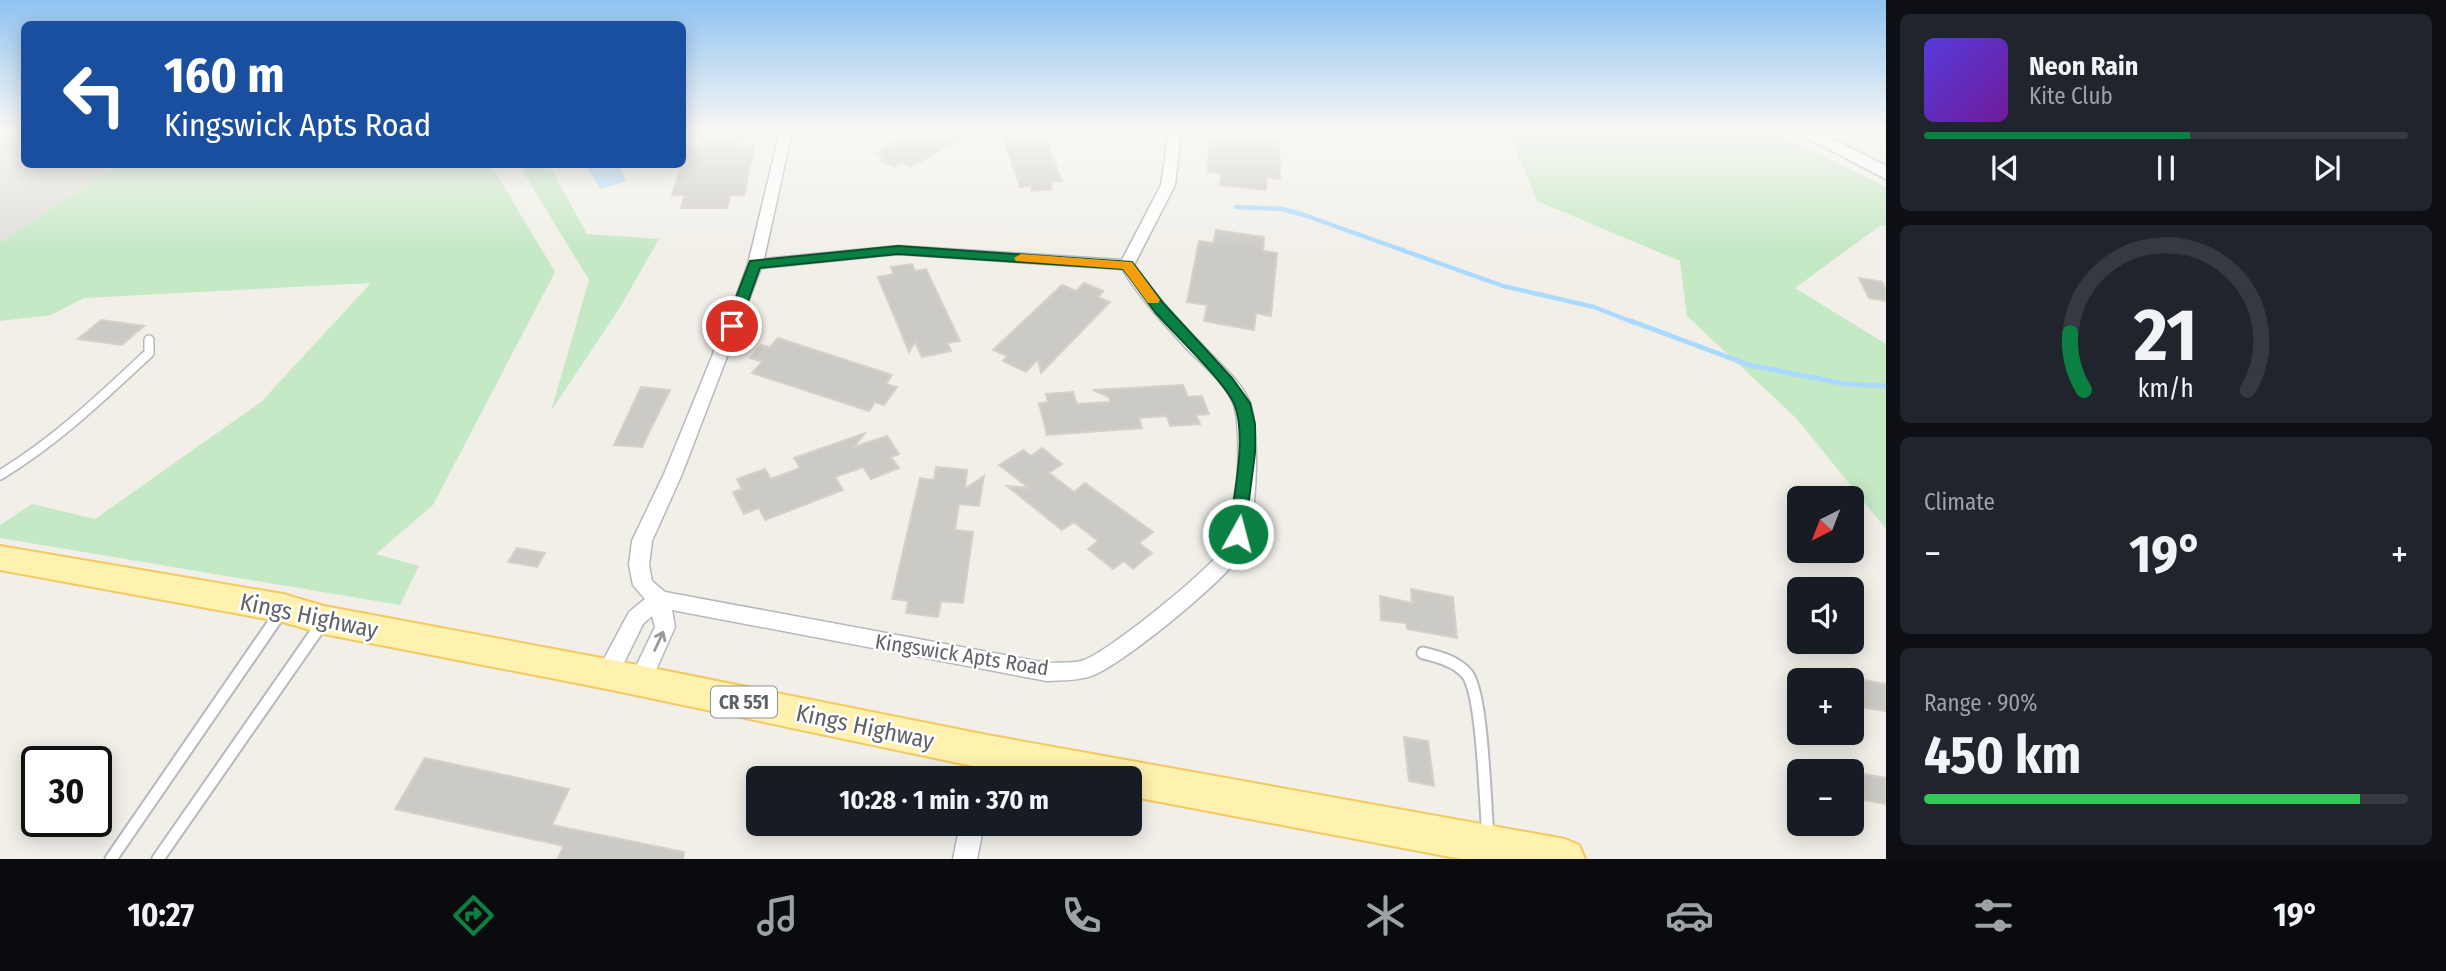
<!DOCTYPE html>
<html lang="en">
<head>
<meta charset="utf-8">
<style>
	body { margin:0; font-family:"Fira Sans Condensed",sans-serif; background:#20242c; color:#f1f3f6; height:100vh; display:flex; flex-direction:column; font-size:26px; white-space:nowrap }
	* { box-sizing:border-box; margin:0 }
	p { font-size:23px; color:#9ea1a6 }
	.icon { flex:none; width:38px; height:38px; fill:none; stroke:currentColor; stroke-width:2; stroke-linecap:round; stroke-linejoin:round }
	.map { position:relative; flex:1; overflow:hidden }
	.drawer { display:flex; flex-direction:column; gap:14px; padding:14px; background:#0d0f14; width:560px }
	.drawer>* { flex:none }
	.hud { position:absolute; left:21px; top:21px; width:665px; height:147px; border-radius:10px; box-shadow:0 4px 18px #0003; background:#1a4fa0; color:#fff; overflow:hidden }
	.needle { width:46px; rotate:222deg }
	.fabs { position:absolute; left:1787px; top:486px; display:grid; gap:14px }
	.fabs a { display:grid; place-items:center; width:77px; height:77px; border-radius:10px; background:#171b24; box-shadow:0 4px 18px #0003; font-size:35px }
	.speed { position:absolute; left:21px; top:746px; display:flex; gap:14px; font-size:35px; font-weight:700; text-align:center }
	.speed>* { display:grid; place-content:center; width:91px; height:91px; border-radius:50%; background:#171b24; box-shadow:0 4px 18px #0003; line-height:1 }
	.speed .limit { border:4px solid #111; border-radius:10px; background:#fff; color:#111 }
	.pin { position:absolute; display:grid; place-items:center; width:60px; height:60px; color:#fff; margin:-30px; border:4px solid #fff; border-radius:50%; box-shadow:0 2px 7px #0007 }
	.me { position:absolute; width:77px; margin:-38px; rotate:7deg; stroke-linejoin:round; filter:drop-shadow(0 0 5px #0008) }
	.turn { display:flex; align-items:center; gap:24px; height:147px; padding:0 28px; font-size:32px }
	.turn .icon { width:91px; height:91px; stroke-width:2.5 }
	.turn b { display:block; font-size:49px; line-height:60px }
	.big { font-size:52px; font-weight:700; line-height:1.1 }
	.drawer .card { flex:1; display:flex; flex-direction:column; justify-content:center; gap:10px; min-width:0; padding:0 24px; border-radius:10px; background:#20242c }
	.drawer .dial { align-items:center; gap:0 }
	.dial svg { height:182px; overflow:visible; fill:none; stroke:#363941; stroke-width:7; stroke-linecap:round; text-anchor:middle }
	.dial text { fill:#f1f3f6; stroke:none }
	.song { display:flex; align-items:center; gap:21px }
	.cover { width:84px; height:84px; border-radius:10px; background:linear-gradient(135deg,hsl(250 70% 55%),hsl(280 70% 35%)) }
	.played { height:7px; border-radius:4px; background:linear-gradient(90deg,#0b8043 55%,#363941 55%) }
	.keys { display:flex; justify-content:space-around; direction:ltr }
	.heat { display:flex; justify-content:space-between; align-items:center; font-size:38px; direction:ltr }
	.charge { height:10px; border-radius:5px; background:linear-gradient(90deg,#34c759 90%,#363941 0) }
	.trip { position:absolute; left:746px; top:766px; width:396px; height:70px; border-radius:10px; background:#171b24; box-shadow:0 4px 18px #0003; font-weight:700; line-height:70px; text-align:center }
	.dock { display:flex; height:112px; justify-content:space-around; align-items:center; background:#090b0e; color:#9ea1a6 }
	.dock .icon { width:49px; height:49px }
	.dock .on { color:#0b8043 }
	.dock b { font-size:32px; color:#f1f3f6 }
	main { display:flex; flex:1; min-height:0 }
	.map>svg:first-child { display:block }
</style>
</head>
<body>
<main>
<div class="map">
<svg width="1886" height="859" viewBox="0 0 1886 859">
	<rect width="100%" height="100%" fill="#f1efe8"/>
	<path fill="#e0deda" d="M0,131H24V164L116,165L0,243Z"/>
	<path fill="#c5e8c5" d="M1508,131H1773L1886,187V226L1881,225L1795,288L1886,344V529L1797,419L1687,316L1680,261L1537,201Z
		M491,165L555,272L433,505L376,554L419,566L400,605L0,538V525L32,504L95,519L261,402L371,283L84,298L51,315L0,321V243L116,165Z
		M519,165H549L587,234L659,239L619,309L551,411L589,280Z"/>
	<path fill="#aadaff" d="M585,165H637L620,169L627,181L601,189Z"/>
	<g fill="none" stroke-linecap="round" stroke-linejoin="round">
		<path stroke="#aadaff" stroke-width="4.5" d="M1236,207L1282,209L1304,215L1503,286L1594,307L1635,323"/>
		<path stroke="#aadaff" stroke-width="5" d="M1631,321L1749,365L1846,384L1886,386"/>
	</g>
	<path fill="#cccac5" stroke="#d6d1c6" stroke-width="2" d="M915,131H972L911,167L902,162L894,167L879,160L884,157L876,153Z
		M1001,131H1042L1062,181L1050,182L1052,189L1032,191L1030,186L1020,187Z
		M1209,131H1279L1280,179L1266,177V190L1220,185L1221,173L1208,172Z
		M744,134L742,146H754L744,195H730L727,208H681L685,195H672L687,146H701L704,135Z
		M1216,230L1264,237L1263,251L1277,253L1271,316L1256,313L1254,330L1204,321L1207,305L1187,302L1199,241L1213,243Z
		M912,264L915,271L926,269L960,341L947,343L951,351L922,357L915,342L909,352L878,277L894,274L891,267Z
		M1859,278L1882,282L1886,290V301L1869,298Z
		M1084,283L1103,291L1098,297L1110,302L1041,373L1038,359L1026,372L1003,361L1007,356L993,350L1009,335L1062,285L1076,291Z
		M101,320L144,326L122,345L78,339Z
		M778,338L892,375L886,384L897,387L884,405L875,402L869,411L752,373L762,362L750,358L761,345L770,347Z
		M1183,385L1188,397L1202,396L1209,414L1196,415L1200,424L1170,426L1167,416L1139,418L1142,428L1047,435L1039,403L1048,402L1046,394L1073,392L1077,404L1110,402L1109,397L1093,390Z
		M641,387L670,390L642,447L614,445Z
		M865,433L854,447L887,436L899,454L891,457L899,468L871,479L863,467L835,477L843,490L765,520L759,508L744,514L733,492L742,489L737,479L765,469L771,479L800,468L794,458Z
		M1042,448L1062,464L1049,473L1074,492L1085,483L1153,532L1139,543L1152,553L1133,569L1124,561L1113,569L1088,549L1098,541L1074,522L1062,530L1007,486L1029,488L999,465L1023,450L1031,456Z
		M936,467L967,470L965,489L984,476L979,506L959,504L955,530L973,532L963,603L941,601L938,617L906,613L908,601L892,599L920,478L934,480Z
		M517,548L545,553L537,567L508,562Z
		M1411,589L1453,597L1457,638L1407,629L1406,623L1381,620L1380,596L1412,603Z
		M1852,678L1886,684V711L1852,706Z
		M1404,737L1428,741L1434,786L1409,781Z
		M425,758L569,789L552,825L684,852L683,859H557L564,846L395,809Z
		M1852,772L1886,778V804L1858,799L1852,784Z"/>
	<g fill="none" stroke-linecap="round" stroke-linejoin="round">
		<g stroke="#b5b8bc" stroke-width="12">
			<path id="lane-far1" d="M0,475C56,441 102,397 149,353V340"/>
		</g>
		<g stroke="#b5b8bc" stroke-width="15">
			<path id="lane" d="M1423,653C1439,657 1456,661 1467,674C1483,694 1485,805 1488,836
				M111,859L281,612
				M158,859L323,622"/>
		</g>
		<g stroke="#b5b8bc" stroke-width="3">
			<path id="street" d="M780,131H792L764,259L898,246L1122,260L1161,185L1169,131H1181L1175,185L1134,265C1155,296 1181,323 1207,350C1222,366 1242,382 1250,403C1260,429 1257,526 1244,550C1229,578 1124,663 1094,675C1079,681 1063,680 1047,681L672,610L675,627L648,688L640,691L632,688L629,681L655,627L652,616L643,624L615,681L607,683L599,681L596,674L629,612L645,599L633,585L629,565L632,541L664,474L733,305L748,264ZM898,254L1122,269C1140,298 1163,323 1186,348C1201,364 1226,383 1234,405C1242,431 1238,516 1228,542C1219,563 1107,653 1084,660C1073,664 1059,662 1047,663L665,592L652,581L649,565L652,541L682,474L761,268Z
				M987,741L995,745L998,752L993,779H969L979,745Z
				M960,824H984L977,859H953Z"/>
		</g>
		<g stroke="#b6babf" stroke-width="4">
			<path id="secondary" d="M1795,131H1817L1886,166V179Z"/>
		</g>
		<g stroke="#f2c960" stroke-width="4">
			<path id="primary" d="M0,546L283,594L324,606L607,659L987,735L1565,839L1579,845L1585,859H1461L1129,796V779H1039L987,769L607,689L324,634L283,622L0,570Z"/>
		</g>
		<use href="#lane-far1" stroke="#fff" stroke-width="9"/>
		<use href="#lane" stroke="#fff" stroke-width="11"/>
		<use href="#street" fill="#fff" fill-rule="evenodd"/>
		<use href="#secondary" fill="#fff" fill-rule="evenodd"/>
		<use href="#primary" fill="#fff2af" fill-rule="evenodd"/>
	</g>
	<defs><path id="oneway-shaft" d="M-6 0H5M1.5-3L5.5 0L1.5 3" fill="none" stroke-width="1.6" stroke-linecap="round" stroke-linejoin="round" transform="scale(1.75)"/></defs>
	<use stroke="#979a9d" href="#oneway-shaft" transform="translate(659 641) rotate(-65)"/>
	<linearGradient id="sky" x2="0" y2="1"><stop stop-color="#8fc3f1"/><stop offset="0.52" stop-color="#f9f8f5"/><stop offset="1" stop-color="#f9f8f5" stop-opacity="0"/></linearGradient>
	<rect width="1886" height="252" fill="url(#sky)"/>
	<path fill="#0b8043" stroke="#07532c" stroke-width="2" d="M898,246L1132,262L1164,304L1232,378L1250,403L1255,424V453L1244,539H1232L1229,534C1233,497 1247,440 1235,406C1226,382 1174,334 1155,312C1144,298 1134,283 1123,269L898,254L760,268L739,326L732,331L725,326L750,261Z"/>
	<path fill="#f59e0b" d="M1021,254L1132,262L1160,300L1158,303H1148L1123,269L1016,261L1014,258Z"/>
	<g text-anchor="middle" stroke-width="5" stroke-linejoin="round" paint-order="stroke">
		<rect fill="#fff" stroke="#8f9295" stroke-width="2" x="711" y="686.5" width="66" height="31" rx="5"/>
		<g font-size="19" font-weight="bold" fill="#5f6368">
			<text x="744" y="709">CR 551</text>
		</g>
		<g font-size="21" fill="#5f6368" stroke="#fff">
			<text transform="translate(962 655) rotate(9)" y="7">Kingswick Apts Road</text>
		</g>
		<g font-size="24" fill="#5f6368" stroke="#fff">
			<text transform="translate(309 616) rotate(12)" y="8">Kings Highway</text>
			<text transform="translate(865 727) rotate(12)" y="8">Kings Highway</text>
		</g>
	</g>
</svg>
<div class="fabs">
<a><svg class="needle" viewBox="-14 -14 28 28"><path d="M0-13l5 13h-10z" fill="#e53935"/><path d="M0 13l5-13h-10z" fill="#9ea1a6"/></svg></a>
<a><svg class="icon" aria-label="sound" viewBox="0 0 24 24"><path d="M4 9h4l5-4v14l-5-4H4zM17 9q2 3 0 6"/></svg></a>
<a>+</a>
<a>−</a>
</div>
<div class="speed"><div class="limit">30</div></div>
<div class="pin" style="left:732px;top:326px;background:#d93025"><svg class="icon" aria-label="arrive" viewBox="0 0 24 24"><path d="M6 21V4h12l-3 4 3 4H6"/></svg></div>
<svg class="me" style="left:1238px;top:534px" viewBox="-20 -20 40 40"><circle r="17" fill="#0b8043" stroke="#fff" stroke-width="3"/><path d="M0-11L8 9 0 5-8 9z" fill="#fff"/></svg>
<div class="trip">10:28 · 1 min · 370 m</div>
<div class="hud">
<div class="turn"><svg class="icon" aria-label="left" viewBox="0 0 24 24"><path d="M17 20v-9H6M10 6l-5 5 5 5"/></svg><div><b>160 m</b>Kingswick Apts Road</div></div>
</div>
</div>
<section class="drawer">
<div class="card">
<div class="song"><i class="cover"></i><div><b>Neon Rain</b><p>Kite Club</p></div></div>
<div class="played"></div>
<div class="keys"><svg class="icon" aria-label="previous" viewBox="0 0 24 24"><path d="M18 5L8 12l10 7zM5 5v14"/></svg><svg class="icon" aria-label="pause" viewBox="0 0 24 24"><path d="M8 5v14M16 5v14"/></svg><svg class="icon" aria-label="next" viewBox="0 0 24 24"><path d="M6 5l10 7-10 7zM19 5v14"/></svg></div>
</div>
<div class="card dial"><svg viewBox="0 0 100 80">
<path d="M14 69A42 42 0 1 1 86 69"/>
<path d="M14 69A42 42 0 0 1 8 44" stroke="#0b8043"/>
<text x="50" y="56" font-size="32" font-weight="700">21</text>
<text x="50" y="72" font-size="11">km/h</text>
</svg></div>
<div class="card"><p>Climate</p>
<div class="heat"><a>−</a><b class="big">19°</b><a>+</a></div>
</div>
<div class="card"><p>Range · 90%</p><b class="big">450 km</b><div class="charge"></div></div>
</section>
</main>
<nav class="dock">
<b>10:27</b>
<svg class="icon on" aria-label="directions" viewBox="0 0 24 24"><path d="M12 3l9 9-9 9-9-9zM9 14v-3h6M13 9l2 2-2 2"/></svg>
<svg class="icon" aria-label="music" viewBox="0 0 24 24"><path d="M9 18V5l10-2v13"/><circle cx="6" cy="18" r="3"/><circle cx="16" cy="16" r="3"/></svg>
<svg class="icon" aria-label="phone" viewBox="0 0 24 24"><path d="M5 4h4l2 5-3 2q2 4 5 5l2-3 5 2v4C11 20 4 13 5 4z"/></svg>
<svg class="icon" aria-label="climate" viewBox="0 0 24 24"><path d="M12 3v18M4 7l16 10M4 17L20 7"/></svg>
<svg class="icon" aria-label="car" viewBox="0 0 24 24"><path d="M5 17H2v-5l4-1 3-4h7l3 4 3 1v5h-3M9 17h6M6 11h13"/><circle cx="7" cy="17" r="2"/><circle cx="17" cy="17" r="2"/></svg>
<svg class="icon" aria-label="filters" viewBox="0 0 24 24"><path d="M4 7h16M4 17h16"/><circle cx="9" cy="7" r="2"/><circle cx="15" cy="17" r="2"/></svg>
<b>19°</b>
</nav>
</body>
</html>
